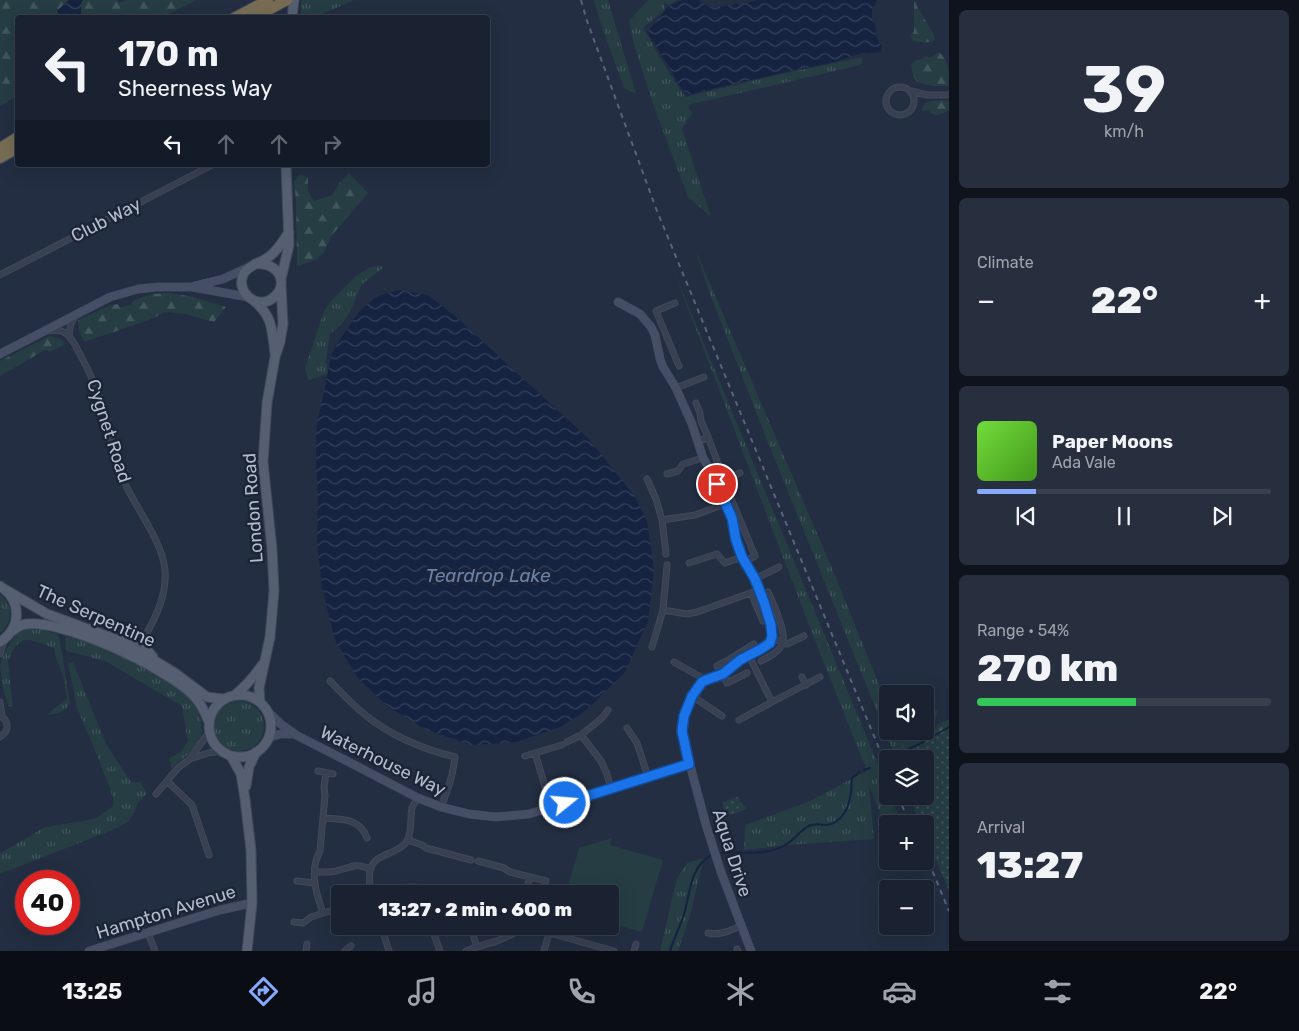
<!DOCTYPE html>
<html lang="en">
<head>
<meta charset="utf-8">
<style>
	body { margin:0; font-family:Rubik,sans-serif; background:#272f3e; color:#f1f3f6; height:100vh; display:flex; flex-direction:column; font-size:19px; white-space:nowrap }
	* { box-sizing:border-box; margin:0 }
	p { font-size:16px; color:#9fa4ac }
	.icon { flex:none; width:28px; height:28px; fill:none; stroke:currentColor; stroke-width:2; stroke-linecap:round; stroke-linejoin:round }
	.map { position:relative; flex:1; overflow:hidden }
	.sheet { display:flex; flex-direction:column; gap:10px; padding:10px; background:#0e131c; width:350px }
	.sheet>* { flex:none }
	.top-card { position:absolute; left:15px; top:15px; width:475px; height:152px; border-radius:5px; box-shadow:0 5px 20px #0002,0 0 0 1px #383f4d; background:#1a2232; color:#f1f3f6; overflow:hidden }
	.controls { position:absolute; left:879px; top:685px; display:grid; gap:10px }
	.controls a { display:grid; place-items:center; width:55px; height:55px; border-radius:5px; background:#1a2232; box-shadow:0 5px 20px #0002,0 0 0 1px #383f4d; font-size:25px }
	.speed { position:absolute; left:15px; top:870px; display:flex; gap:10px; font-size:25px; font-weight:700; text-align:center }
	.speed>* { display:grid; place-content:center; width:65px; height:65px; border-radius:50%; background:#1a2232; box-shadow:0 5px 20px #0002,0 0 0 1px #383f4d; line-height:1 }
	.speed .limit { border:8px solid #d22; background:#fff; color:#111 }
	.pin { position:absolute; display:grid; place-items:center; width:42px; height:42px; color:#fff; margin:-21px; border:2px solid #fff; border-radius:50%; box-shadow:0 1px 5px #0007 }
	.me { position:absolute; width:55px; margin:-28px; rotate:73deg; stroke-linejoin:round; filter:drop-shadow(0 0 4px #0008) }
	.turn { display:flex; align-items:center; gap:18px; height:105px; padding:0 20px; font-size:22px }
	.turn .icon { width:65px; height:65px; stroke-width:2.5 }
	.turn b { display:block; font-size:35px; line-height:42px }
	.lanes { display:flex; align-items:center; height:48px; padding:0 20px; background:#0003; justify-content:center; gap:25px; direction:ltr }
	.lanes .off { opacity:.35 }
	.big { font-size:38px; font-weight:800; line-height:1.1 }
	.sheet .card { flex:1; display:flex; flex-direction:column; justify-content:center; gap:8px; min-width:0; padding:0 18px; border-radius:8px; background:#272f3e }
	.sheet .dial { align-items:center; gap:0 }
	.dial b { font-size:65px; line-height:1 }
	.song { display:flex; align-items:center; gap:15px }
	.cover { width:60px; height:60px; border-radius:8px; background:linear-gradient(135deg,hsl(100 70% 55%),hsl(100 70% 35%)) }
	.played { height:5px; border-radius:2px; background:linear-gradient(90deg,#86aaff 20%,#383f4d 20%) }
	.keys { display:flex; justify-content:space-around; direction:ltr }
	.heat { display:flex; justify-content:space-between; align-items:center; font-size:28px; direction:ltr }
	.charge { height:8px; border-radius:4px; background:linear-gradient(90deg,#34c759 54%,#383f4d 0) }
	.trip { position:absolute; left:331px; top:885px; width:288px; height:50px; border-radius:5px; background:#1a2232; box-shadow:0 5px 20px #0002,0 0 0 1px #383f4d; font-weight:800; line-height:50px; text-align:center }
	.tabs { display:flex; height:80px; justify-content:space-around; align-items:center; background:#0a0e14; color:#9fa4ac }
	.tabs .icon { width:35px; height:35px }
	.tabs .current { color:#86aaff }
	.tabs b { font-size:22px; color:#f1f3f6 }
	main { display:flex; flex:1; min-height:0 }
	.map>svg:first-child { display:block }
</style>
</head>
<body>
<main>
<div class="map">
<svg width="949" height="951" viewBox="0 0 949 951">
	<defs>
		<pattern id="grass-tufts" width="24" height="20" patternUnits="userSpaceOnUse" patternTransform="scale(1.25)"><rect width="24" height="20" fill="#253d43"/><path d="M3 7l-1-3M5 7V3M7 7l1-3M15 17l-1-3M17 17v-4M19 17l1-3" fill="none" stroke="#42575d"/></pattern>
		<pattern id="forest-firs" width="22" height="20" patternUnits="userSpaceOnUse" patternTransform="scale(1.25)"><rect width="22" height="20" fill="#253d43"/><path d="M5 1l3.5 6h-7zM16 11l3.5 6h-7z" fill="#42575d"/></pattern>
		<pattern id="park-dots" width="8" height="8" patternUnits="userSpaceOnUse" patternTransform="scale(1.25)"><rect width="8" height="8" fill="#253d43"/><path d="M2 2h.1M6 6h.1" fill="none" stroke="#42575d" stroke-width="1.8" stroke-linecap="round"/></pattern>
		<pattern id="water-waves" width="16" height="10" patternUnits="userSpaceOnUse" patternTransform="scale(1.25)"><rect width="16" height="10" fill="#152341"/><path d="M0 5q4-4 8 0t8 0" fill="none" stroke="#35415b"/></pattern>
	</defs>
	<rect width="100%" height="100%" fill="#232e42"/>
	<path fill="url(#grass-tufts)" d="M301,0H354L313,18L301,14Z
		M594,0H608L636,94L624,88L601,24Z
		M648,0H677L669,5L664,2L665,9L643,28L667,69L685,97L772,76L863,57L861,65L688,105L692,113L682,129L711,217L688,197L654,107L633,41L629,21Z
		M696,251L834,573L884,697H887L888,731H925V711L938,710L932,729L893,751L767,440L710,294Z
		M379,265L383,268L362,284L349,314L341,325L330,334L326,361L328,374L308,380L305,368L324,311L331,301L356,276L369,268Z
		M673,269L878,764L887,788L888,796H891L901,824H888L887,831L869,785L874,839L788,845L744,850L745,825L808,802L867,771L812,633Z
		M0,594C13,604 13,623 0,633Z
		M25,629L44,630L59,635L70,704C64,712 56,714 47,715L67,698C65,691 65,685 64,679C61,668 55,659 54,648C48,646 32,639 26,640C17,640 11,654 8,661L13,707L9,706L7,702L4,693L0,666L4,653L16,634Z
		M65,636C80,640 95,643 110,649C133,659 176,681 191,700C199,709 204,725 201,737C197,750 182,759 172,768L169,758C180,753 182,751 188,741L182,706L105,661L66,651Z
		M73,662L106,744L131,782H140L147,793L138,803L134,813L129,821L115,829L0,874V853L13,846L43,828L56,825L85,821L96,818L113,806V799L111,792L97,755L77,708L68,663Z
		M214 726a25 25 0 1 1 50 0a25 25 0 1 1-50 0Z
		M704,858L689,919L678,951H660L677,878L687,863Z"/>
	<path fill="url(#forest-firs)" d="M0,0H69L57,11L61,17L18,18L17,96L0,106Z
		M83,0H116L120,3L126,0H197L162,17L75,18L81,14V3Z
		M914,1L917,2V6L934,35L935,40C927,44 921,42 913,41L911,36L914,31Z
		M939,52C949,60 949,74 949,86H932L917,82L913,76L911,65L916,60L921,59L926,56L930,58Z
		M942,100L949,101V110C940,115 935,118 928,110L923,111L921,110L927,102Z
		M349,173L368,193L332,235L327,245L325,251L316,260L297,266L296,200L294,182L300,174L308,178V191L314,201L332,195L340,182Z
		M171,293L193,297L226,307L214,322L186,314L165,312L149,320L84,342L79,330L78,320L111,305L118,304L120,308L131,304L134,300L152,294Z
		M49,336L61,339L65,344L50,352L45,350L0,376V361Z
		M947,720H949V740L925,759L905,755L904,753L900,751H893L937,727L939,724Z"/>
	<path fill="url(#park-dots)" d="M949,729V891L925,834V824H920L909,796H925V759H893L924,744Z
		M737,797L747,809L727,816L723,808V802Z"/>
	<path fill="#253d43" d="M612,838L610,845L663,860L642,932L610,923V894H566L579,848Z"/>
	<path fill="url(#water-waves)" d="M69,0H83L81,3V14L75,17H61L57,11Z
		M682,0H698L709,7L729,6L735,3L740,5L757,0H877L872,10V19L875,23L877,38L882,46L881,52L858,54L835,62L781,73L687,95L678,84L668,65L647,32L668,7Z
		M400,290L428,295L456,317L588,438L635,497L647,521L654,569L648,621L625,672L596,701L581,714L560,727L517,742L472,745L427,730L388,707L357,677L335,640L322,587L317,541L318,496L316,467V429L332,353L343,335L359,312L377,296Z"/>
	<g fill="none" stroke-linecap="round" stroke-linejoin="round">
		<path stroke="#152341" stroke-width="2" d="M897,755L923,742L949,727
			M864,770L870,768
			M722,853C745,851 766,857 787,844C795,839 802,828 811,825C817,823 821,825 827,825C842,823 849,807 851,793C852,788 851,783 852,778L859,772
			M670,951C674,938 680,927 684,914C690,895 690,867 710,856"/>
		<g stroke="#41495b" stroke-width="7">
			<path id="street" d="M886 101a14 14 0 1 1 28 0a14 14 0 1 1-28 0Z
				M911,91L927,95H949
				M0,275L212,165
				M675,303L656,311L679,366
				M49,331C69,327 73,342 81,356C92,377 101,397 107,419C111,438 113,457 121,475C133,505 162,539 165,570C167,595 156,617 144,638
				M69,335L71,323L76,315
				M676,388L704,377
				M696,403L700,413L701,421L708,437
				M698,442L708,437L719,466
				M667,474L678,471L683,464L703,458
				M647,479L656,499L662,520
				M717,484L740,473
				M709,494L704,482L715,478
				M730,496L755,556L745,561
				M666,554L662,520L695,515L725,504
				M689,563L717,554L725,563L742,557
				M755,579L779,567
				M751,593L763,621
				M663,610L667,565
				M771,638L787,644L804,636
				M652,647L663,610L687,614L697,612L759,590
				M0,654L4,641
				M730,659L754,644
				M761,661C768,657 778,653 782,645C788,635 773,603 768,592
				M674,662L706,680
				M717,666L730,659L731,661
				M723,674L727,683L747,673
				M802,677L806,685
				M330,681C341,692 352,704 364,714C391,736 422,749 455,757C453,776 448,789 441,807
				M692,696L722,716
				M0,702L2,716
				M772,702L820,677
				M0,716C10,721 9,732 0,737
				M739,720L772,702L749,656
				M627,728L637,743L648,777
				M581,735L602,718L608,710
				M567,742L581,735L601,761L607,774L611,789
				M535,753L562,745
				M525,756L535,753L551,807
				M190,759L208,753L221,751
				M318,771L333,774
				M167,781L192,805L209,855
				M156,794L178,768L190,759L209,732
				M323,818C341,819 360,818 367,838
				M408,840L422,845L426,848L471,860
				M478,861L504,868L510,872L546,881
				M315,872C320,872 326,872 331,872C349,870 351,861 371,869
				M297,881L314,883
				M398,891L409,887H415L423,891L435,894
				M370,894C370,886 369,878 370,870C374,852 401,855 408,839C412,830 410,818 412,808C413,805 416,801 418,798
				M525,894L530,877
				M323,913C316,893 309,871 320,851L325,795L324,787L326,773
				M294,922L303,923L311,917L330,911L340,912
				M381,926L389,951
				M431,926L440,951
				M470,926L477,947
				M148,933L155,951
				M708,933C721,936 730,930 741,926
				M737,949L738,951
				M306,951L307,944
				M345,951L351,946
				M466,951C476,947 486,944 497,941C514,935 519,926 539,930L614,951
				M544,951L549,933
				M634,951L636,944"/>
		</g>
		<g stroke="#41495b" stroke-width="9">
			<path id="secondary" d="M194,286L223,279L249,267
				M618,302L640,314L651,327L655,335L660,359L663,367L676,388L692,424L703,458L715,478L732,518L736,540L742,557L755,579L771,625L773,636L770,643L761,649L740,661L723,674L706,680L697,687L690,700L684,716L681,731L706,825L721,872L751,951
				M0,354L110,297L138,289L157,287H192L248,297
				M266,710L282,725L296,735L343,759L418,798L441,807L469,814L496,817L529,814L689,764
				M268,738L280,734H294
				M89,951L220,910L252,903"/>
		</g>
		<g stroke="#41495b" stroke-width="11">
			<path id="primary" d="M292,18L294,0
				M255,264C277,261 291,283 273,298C257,311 234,291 244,273C250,264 262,263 270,256C278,250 283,241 289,232
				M281,279L289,245L286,165
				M254,301C273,316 272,331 275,354
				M0,586C22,600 22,628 0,642
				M6,590L47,614L115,639L137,650L175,673L207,697L224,699
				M12,631C15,629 19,626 22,625C57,615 168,669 193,695C201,703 205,712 209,722
				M122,641L132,642L144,638C144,647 148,651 153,657
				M235,695C246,686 254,677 262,665
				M209 726a31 31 0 1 1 62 0a31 31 0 1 1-62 0Z
				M260,702L259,688L270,637L274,591L272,549L263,462L267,403L275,357L280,342L283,324L281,285
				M231,756L241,774L245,799L251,850L252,903L247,951
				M246,786L249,767L256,752"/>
		</g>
		<g stroke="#424b5c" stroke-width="12">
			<path id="highway" d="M234,18L268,0
				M253,18L287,0
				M0,148L18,137
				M0,158L18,148"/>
		</g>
		<use href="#street" stroke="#384051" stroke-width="5"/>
		<use href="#secondary" stroke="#454e65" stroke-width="8"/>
		<use href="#primary" stroke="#555f71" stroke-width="9"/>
		<use href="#highway" stroke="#786d54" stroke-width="10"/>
		<path stroke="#596379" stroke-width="2" stroke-dasharray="5 5" stroke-linecap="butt" d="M581,0L587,21L657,211L888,770
			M898,796L910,824
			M925,853L949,911"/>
	</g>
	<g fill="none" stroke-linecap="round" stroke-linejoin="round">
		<g stroke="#114b97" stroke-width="12">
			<path id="route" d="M565,803L689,764L682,731L684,716L692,696L702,682L706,680L723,674L740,660L761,649L770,643L772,636L771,625L764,602L755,579L742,557L736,540L732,518L717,484"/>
		</g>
		<use href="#route" stroke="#1a73e8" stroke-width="9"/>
	</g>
	<g text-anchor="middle" stroke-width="5" stroke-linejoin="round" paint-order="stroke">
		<g font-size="18" fill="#b4bbcc" stroke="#1c2537">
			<text transform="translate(106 220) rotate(-27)" y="6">Club Way</text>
			<text transform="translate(109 431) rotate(72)" y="6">Cygnet Road</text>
			<text transform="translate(253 508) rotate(-94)" y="6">London Road</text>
			<text transform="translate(96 616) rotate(24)" y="6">The Serpentine</text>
			<text transform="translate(383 761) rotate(26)" y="6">Waterhouse Way</text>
			<text transform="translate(732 853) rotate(72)" y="6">Aqua Drive</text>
			<text transform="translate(166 912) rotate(-17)" y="6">Hampton Avenue</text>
		</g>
		<g font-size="19" font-style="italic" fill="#6a81ad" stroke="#1c2537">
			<text x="488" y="582">Teardrop Lake</text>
		</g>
	</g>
</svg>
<div class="controls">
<a><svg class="icon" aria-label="sound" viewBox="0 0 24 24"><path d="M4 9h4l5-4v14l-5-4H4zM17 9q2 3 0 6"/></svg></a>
<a><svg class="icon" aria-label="layers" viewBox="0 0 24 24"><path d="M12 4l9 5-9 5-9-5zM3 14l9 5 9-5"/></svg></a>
<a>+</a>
<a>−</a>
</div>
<div class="speed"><div class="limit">40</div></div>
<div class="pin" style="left:717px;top:484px;background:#d93025"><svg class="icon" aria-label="arrive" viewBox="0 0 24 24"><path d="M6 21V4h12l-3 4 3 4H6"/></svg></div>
<svg class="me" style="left:565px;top:803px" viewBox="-20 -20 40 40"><circle r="17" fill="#1a73e8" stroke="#fff" stroke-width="3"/><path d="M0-11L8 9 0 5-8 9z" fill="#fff"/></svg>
<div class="trip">13:27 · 2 min · 600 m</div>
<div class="top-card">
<div class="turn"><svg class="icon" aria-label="left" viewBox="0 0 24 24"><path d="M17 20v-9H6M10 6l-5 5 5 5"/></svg><div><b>170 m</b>Sheerness Way</div></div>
<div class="lanes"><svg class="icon" aria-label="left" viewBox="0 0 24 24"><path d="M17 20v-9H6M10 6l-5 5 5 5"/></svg><svg class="icon off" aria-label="ahead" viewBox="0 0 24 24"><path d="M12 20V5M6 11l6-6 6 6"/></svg><svg class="icon off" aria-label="ahead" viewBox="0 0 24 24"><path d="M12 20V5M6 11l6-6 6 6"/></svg><svg class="icon off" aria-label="right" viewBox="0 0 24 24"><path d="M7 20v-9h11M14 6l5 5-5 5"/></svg></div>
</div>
</div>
<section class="sheet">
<div class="card dial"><b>39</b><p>km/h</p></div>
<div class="card"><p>Climate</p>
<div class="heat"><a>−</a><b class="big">22°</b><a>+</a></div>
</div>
<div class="card">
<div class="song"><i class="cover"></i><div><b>Paper Moons</b><p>Ada Vale</p></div></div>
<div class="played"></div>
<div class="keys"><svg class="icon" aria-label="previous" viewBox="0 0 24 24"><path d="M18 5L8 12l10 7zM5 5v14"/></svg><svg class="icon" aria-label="pause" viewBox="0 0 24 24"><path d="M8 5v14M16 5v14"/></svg><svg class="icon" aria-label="next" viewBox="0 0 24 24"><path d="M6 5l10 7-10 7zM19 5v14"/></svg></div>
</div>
<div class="card"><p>Range · 54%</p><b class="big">270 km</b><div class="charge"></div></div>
<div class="card"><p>Arrival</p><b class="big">13:27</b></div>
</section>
</main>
<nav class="tabs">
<b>13:25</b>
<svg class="icon current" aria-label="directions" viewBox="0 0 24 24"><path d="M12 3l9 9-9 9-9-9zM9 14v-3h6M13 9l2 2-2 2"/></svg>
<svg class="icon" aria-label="music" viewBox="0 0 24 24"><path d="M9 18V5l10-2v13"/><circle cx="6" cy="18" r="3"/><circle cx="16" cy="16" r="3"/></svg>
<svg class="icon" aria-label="phone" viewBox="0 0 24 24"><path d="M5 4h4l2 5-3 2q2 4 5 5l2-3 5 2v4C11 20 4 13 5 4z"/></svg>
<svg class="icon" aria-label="climate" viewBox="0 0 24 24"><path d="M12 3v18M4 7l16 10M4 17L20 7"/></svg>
<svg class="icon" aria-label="car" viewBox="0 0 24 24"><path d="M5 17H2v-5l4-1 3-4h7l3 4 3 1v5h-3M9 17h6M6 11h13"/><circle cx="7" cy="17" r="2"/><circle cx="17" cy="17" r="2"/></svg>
<svg class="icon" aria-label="filters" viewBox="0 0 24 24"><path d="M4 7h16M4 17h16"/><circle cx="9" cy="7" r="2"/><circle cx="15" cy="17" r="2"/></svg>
<b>22°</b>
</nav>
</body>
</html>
